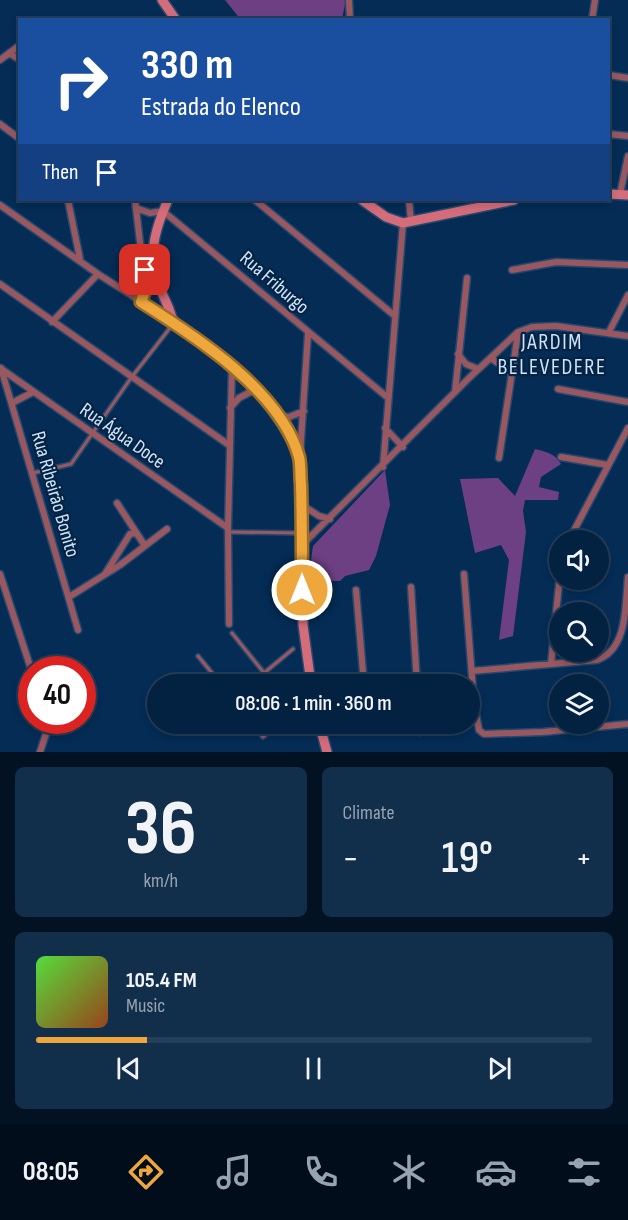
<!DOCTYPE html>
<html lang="en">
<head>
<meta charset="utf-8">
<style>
	body { margin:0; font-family:"Sofia Sans Condensed",sans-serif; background:#112e4b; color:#f1f3f6; height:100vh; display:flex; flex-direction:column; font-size:22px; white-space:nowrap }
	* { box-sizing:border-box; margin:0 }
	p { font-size:20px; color:#97a3b1 }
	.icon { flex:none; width:33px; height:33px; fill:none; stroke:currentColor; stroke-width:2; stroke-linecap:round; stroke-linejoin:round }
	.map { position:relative; height:752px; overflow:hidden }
	.side { display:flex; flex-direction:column; gap:15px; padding:15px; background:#021223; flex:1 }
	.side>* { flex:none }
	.guide { position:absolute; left:18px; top:18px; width:592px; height:183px; border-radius:0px; box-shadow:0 3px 9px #0003,0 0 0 2px #243e59; background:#1a4fa0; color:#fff; overflow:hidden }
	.controls { position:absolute; left:549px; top:530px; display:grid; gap:12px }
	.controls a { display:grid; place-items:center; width:60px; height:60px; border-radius:50%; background:#032140; box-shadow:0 3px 9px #0003,0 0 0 2px #243e59; font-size:30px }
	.speed { position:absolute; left:18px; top:656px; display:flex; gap:12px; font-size:30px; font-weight:700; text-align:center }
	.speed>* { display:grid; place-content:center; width:78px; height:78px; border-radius:50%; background:#032140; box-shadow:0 3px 9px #0003,0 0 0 2px #243e59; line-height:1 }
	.speed .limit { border:9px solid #d22; background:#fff; color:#111 }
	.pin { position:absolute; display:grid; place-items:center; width:51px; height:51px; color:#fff; margin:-26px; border-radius:12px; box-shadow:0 3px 9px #0006 }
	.me { position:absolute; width:66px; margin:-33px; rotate:0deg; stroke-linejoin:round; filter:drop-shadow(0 0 4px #0008) }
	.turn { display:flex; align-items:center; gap:21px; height:126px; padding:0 24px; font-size:27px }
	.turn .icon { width:78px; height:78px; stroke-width:2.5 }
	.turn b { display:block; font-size:42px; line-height:51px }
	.then { display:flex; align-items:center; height:57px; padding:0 24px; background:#0003; gap:12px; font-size:22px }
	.big { font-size:45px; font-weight:600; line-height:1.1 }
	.side .widget { flex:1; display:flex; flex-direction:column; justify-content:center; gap:9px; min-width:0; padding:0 21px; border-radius:9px; background:#112e4b }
	.side .dial { align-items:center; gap:0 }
	.dial b { font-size:78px; line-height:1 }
	.song { display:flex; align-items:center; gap:18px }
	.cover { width:72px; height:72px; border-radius:9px; background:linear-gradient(135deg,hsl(110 70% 55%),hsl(20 70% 35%)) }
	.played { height:6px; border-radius:3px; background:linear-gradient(90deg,#eea73d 20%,#243e59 20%) }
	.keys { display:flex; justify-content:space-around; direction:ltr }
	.heat { display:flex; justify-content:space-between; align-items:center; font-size:33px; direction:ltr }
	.side .tiles { flex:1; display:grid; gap:15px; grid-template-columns:1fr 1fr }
	.widget:last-child { grid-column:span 2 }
	.trip { position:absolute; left:147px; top:674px; width:333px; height:60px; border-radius:30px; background:#032140; box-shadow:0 3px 9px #0003,0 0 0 2px #243e59; font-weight:600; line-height:60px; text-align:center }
	.menu { display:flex; height:96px; justify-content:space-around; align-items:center; background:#010d1a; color:#97a3b1 }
	.menu .icon { width:42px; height:42px }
	.menu .selected { color:#eea73d }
	.menu b { font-size:27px; color:#f1f3f6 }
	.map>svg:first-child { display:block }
</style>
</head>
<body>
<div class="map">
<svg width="628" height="752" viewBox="0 0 628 752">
	<rect width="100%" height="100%" fill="#042c55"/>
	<path fill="#6d4084" d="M225,0H346L342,19L241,20Z
		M535,449C546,452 555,453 561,464L541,477L539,487L559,492L558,500H525L523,511L526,532L513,636L499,640L509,560L501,545L475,553L460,479L498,478L515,496Z
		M385,470L390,505L376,556L369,570L345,576L340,581H308L313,546Z"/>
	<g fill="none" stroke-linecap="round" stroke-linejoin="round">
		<g stroke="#244970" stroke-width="6">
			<path id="lane" d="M33,473L71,464L131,378L173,324
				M229,532L301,533
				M232,633L273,684
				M198,656L221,684
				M264,673L293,649
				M252,723L263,737L278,723"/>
		</g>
		<g stroke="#244970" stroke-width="9">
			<path id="street" d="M349,0L350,20
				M592,20L595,0
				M9,53L20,60
				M0,60L20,45
				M609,75L628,78
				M0,124L20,139
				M609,134L628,136
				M620,194L628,156
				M68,200L80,259
				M135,200L142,259L152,262
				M255,200L395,316
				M409,200L411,221
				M0,205L98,274L173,322
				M136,208L150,213L163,211L387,397
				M512,270L556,262L628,265
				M0,284L229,445
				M141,302L146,280L142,259
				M52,322L98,274
				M609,332L628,295
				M458,354L466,364L478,369
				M491,358L510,372
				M0,368L228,528
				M1,368L78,630
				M558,389L628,402
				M455,392L467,278
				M12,403L33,392
				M230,408L239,398L256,389
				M278,416L289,417L304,411
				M385,428L403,447
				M300,456L308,333
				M561,457L608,465
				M499,458L518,333
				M383,467L403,223
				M117,503L145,546
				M302,505L319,516L330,519
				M569,540L628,428
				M302,545L469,378L518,332L532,327L556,326L628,336
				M0,574L32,672
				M105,574L130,534L136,533
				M464,574L474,703L479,730L484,734L543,732L628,724
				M411,587L417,684
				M356,590L364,684
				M69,597L120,565L167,529
				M229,624L228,528L232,366
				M551,664L560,574
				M472,671L597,660C628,649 625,606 628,577
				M419,723V732
				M40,752L47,731L46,720"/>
		</g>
		<g stroke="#244970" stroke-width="12">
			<path id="secondary" d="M162,0L176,20
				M609,194L628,195
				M168,200C150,240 147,263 167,304C170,310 171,317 174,321C180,331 204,344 214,352C252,381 280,414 300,457L303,625L311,684
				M362,200L386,217L403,223L514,200
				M319,723L327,752"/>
		</g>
		<use href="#lane" stroke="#99575f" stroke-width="3"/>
		<use href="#street" stroke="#99575f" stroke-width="6"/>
		<use href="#secondary" stroke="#d56c7a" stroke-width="9"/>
	</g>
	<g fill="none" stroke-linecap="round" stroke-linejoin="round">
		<g stroke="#9b6d28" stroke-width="15">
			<path id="route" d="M145,270L146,288L141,302C195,336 281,391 299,457C301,465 300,476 301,484C302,520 302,555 302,590"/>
		</g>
		<use href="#route" stroke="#eea73d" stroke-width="10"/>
	</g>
	<g text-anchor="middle" stroke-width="4.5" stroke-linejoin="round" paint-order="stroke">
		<g font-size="20" fill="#cee4fe" stroke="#052342">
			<text transform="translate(275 282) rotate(41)" y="7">Rua Friburgo</text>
			<text transform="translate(123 435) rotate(35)" y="7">Rua Água Doce</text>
			<text transform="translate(56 494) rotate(74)" y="7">Rua Ribeirão Bonito</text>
		</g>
		<g font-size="22" letter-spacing="1.5" fill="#cee4fe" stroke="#052342">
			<text x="552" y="349">JARDIM<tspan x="552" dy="25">BELEVEDERE</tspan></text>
		</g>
	</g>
</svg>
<div class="controls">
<a><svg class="icon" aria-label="sound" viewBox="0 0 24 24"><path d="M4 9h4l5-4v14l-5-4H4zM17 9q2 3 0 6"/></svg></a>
<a><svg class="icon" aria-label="search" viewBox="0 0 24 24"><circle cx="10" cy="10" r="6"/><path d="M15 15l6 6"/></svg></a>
<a><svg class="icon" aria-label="layers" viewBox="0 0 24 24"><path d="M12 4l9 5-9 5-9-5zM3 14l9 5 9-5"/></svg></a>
</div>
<div class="speed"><div class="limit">40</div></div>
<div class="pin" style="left:145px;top:270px;background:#d93025"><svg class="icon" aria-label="arrive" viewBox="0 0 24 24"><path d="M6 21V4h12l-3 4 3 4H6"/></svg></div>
<svg class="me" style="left:302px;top:590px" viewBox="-20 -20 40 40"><circle r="17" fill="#eea73d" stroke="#fff" stroke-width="3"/><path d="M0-11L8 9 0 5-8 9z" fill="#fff"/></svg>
<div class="trip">08:06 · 1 min · 360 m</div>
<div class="guide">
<div class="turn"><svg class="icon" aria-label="right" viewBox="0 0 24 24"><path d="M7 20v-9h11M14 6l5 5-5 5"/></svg><div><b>330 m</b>Estrada do Elenco</div></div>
<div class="then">Then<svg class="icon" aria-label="arrive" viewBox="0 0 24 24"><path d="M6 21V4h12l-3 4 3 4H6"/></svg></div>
</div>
</div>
<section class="side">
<div class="tiles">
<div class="widget dial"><b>36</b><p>km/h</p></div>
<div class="widget"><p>Climate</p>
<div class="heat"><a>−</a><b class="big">19°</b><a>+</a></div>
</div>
<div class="widget">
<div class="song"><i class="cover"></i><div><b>105.4 FM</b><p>Music</p></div></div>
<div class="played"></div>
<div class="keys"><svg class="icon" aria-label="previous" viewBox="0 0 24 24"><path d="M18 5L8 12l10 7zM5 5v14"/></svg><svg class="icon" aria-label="pause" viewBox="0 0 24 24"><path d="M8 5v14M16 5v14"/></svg><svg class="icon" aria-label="next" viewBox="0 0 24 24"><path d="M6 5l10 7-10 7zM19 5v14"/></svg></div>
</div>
</div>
</section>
<nav class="menu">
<b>08:05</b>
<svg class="icon selected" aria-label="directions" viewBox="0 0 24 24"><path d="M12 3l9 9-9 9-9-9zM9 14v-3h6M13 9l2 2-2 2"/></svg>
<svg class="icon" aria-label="music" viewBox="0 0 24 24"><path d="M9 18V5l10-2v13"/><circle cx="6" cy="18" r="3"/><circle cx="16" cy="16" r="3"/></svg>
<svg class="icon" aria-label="phone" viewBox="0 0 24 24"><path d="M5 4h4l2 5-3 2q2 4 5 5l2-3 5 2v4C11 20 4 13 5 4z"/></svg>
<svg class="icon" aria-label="climate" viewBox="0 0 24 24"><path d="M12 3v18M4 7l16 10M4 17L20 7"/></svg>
<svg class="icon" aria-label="car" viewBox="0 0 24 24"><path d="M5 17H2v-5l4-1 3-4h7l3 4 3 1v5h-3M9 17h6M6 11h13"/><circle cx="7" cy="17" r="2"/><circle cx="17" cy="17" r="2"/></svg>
<svg class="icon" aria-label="filters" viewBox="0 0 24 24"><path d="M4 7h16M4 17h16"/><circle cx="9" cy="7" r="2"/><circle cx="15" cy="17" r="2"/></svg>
</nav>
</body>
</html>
